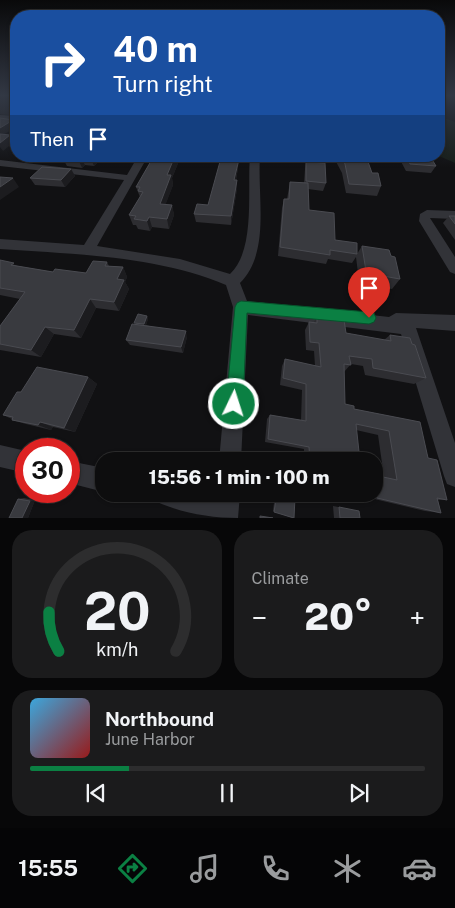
<!DOCTYPE html>
<html lang="en">
<head>
<meta charset="utf-8">
<style>
	body { margin:0; font-family:"Public Sans",sans-serif; background:#1b1b1c; color:#f1f3f6; height:100vh; display:flex; flex-direction:column; font-size:19px; white-space:nowrap }
	* { box-sizing:border-box; margin:0 }
	p { font-size:16px; color:#9a9c9e }
	.icon { flex:none; width:28px; height:28px; fill:none; stroke:currentColor; stroke-width:2; stroke-linecap:round; stroke-linejoin:round }
	.map { position:relative; height:518px; overflow:hidden }
	.panel { display:flex; flex-direction:column; gap:12px; padding:12px; background:#070708; flex:1 }
	.panel>* { flex:none }
	.hud { position:absolute; left:10px; top:10px; width:435px; height:152px; border-radius:20px; box-shadow:0 1px 4px #0004,0 0 0 1px #2d2d2e; background:#1a4fa0; color:#fff; overflow:hidden }
	.speed { position:absolute; left:15px; top:438px; display:flex; gap:10px; font-size:25px; font-weight:700; text-align:center }
	.speed>* { display:grid; place-content:center; width:65px; height:65px; border-radius:50%; background:#0d0d0e; box-shadow:0 1px 4px #0004,0 0 0 1px #2d2d2e; line-height:1 }
	.speed .limit { border:8px solid #d22; background:#fff; color:#111 }
	.pin { position:absolute; display:grid; place-items:center; width:42px; height:42px; color:#fff; margin:-51px -21px; border-radius:50% 50% 50% 0; rotate:-45deg; box-shadow:0 0 5px #0007 }
	.pin .icon { rotate:45deg }
	.me { position:absolute; width:55px; margin:-28px; rotate:4deg; stroke-linejoin:round; filter:drop-shadow(0 0 4px #0008) }
	.turn { display:flex; align-items:center; gap:18px; height:105px; padding:0 20px; font-size:22px }
	.turn .icon { width:65px; height:65px; stroke-width:2.5 }
	.turn b { display:block; font-size:35px; line-height:42px }
	.then { display:flex; align-items:center; height:48px; padding:0 20px; background:#0003; gap:10px; font-size:19px }
	.big { font-size:38px; font-weight:800; line-height:1.1 }
	.panel .widget { flex:1; display:flex; flex-direction:column; justify-content:center; gap:8px; min-width:0; padding:0 18px; border-radius:20px; background:#1b1b1c }
	.panel .dial { align-items:center; gap:0 }
	.dial svg { height:130px; overflow:visible; fill:none; stroke:#2d2d2e; stroke-width:7; stroke-linecap:round; text-anchor:middle }
	.dial text { fill:#f1f3f6; stroke:none }
	.song { display:flex; align-items:center; gap:15px }
	.cover { width:60px; height:60px; border-radius:8px; background:linear-gradient(135deg,hsl(200 70% 55%),hsl(0 70% 35%)) }
	.played { height:5px; border-radius:2px; background:linear-gradient(90deg,#0b8043 25%,#2d2d2e 25%) }
	.keys { display:flex; justify-content:space-around; direction:ltr }
	.heat { display:flex; justify-content:space-between; align-items:center; font-size:28px; direction:ltr }
	.panel .tiles { flex:1; display:grid; gap:12px; grid-template-columns:1fr 1fr }
	.widget:last-child { grid-column:span 2 }
	.trip { position:absolute; left:95px; top:452px; width:288px; height:50px; border-radius:20px; background:#0d0d0e; box-shadow:0 1px 4px #0004,0 0 0 1px #2d2d2e; font-weight:800; line-height:50px; text-align:center }
	.dock { display:flex; height:80px; justify-content:space-around; align-items:center; background:#050506; color:#9a9c9e }
	.dock .icon { width:35px; height:35px }
	.dock .selected { color:#0b8043 }
	.dock b { font-size:22px; color:#f1f3f6 }
	.map>svg:first-child { display:block }
</style>
</head>
<body>
<div class="map">
<svg width="455" height="518" viewBox="0 0 455 518">
	<rect width="100%" height="100%" fill="#111113"/>
	<path fill="#1d1d20" d="M0,95H16V116L0,114Z"/>
	<path fill="#171e19" d="M439,116L455,122V163L439,156Z"/>
	<g fill="none" stroke-linecap="round" stroke-linejoin="round">
		<path fill="#323338" fill-rule="evenodd" d="M0,115L16,116V120L0,119Z
			M138,156H148L97,246L180,259L230,274C256,250 247,189 250,156H260C257,196 271,252 240,283L247,301L389,317L396,313L455,315V331L416,328L455,443V487L447,484L444,476L401,334L248,315L241,461H219L233,307L226,285C159,256 72,254 0,249V239L84,245L124,180L0,166V160L127,175Z
			M427,210L455,211V219L430,218L455,257V274L450,272L419,221L420,214Z
			M0,445L26,451V473L0,467Z
			M69,461L104,468V492L69,483Z
			M153,494H240L238,518C211,518 182,513 157,502Z"/>
	</g>
	<path fill="#2d2d31" d="M104,156L94,166L85,165L82,168L67,166L63,159Z
		M156,156H181L172,178L173,185L165,205H172L174,215L169,229L152,227L150,231L138,229L136,225H133L129,215L140,197L136,187Z
		M333,156H363L372,173L381,186L377,196L346,193L342,173Z
		M398,156H430L436,166L431,173L406,171Z
		M306,162L326,183L323,191L308,189L309,210L335,240L357,254L362,246L391,256L400,279L392,289L369,285V283L359,281L356,257L352,263L328,259L326,264L278,256L282,208L284,199H287L290,182L304,183L305,169Z
		M238,168L236,180H237V189L231,225L196,222L194,214L208,205Z
		M71,169L75,176L65,187L35,185L30,178Z
		M449,216H455V240L443,223Z
		M0,260L18,266L53,272L86,273L107,262L109,266L123,267L127,277L125,282L129,289L119,311L96,308L81,338L54,334L41,357L0,350V326L20,299L0,295Z
		M147,316L148,319L146,325L187,337L183,353L130,345L126,340L135,324Z
		M317,316L346,333L384,340L390,335L412,344L426,378L414,384L365,375L363,366L351,364L344,372L345,404L354,409L420,422L428,458L447,500H438L441,513L425,511L366,497V494H374V475L384,477L378,435L356,430L360,461H304V449L265,442L267,419L270,415L301,420L302,390L280,385L282,366L285,359L315,366L314,351L306,350L305,330L309,322H314Z
		M88,377L97,384L75,432L53,427L51,430L26,424L12,420V419L3,415L21,392Z
		M275,494H285L292,518L273,511Z
		M24,498L35,500L28,518L18,499Z
		M333,506L359,511L360,518H334Z"/>
	<path fill="#1c1c1f" d="M13,120L16,124V127L0,137V128Z
		M10,135L14,142L3,151L0,147V143Z
		M94,156H104L94,166L91,159Z
		M175,156H181L172,178L173,185L162,214L160,204L167,175Z
		M81,158L85,165L82,168L79,161Z
		M239,159L238,168L234,189V180Z
		M71,169L75,176L65,187L61,180Z
		M13,178L19,187L0,200V187Z
		M237,180V189L231,225V216Z
		M172,205L174,215L169,229L167,219Z
		M149,217L152,227L150,231L147,221Z
		M123,267L127,277L125,282L129,289L119,311L114,302L117,279Z
		M90,299L96,308L81,338L74,330Z
		M147,316L148,319L145,328L144,324Z
		M45,327L54,334L41,357L31,350Z
		M186,331L187,337L183,353L181,347Z
		M88,377L97,384L75,432L64,428Z
		M40,422L53,427L51,430L38,425Z
		M35,500L28,518H22L30,501Z"/>
	<path fill="#393a3f" stroke="#4a4b51" d="M0,118L13,120L0,128Z
		M0,134L10,135L0,143Z
		M66,156H94L91,159L81,158L79,161L63,159Z
		M156,156H175L167,175H171L160,204L172,205L167,219L149,217L147,221L134,219L136,216L129,215L143,192L138,191L140,187H136L151,161H153Z
		M341,156H363L364,159H367L372,173H378L381,186L349,184L345,164Z
		M406,156H430L436,166L410,164Z
		M221,158L239,159L234,180H237L231,216L194,214L197,204L208,205Z
		M306,162L325,163L326,183L306,181Z
		M42,167L71,169L61,180L30,178Z
		M0,177L13,178L0,187Z
		M290,182L308,183L309,210L334,213L335,240L357,243V254L330,250V255L280,247L284,199H289Z
		M449,216H455V224Z
		M362,246L389,250L391,256L395,257L400,279L377,275L376,273L366,271Z
		M0,260L14,263L11,265L53,272L55,269L86,273L93,261L107,262L105,266L123,267L117,279L124,280L114,302L90,299L74,330L45,327L31,350L0,344V326L25,292L0,288Z
		M138,314L147,316L144,324L134,323Z
		M317,316L344,320L346,333L391,341L390,335L410,338L412,344L415,345L426,378L373,368L372,359L349,356L351,365L344,364L345,404L354,406V409L420,422L428,458L437,460L447,500L437,498L441,513L377,498L374,475L397,480L389,431L356,424L360,461H310L309,447L268,439L270,415L306,421V384L283,378L285,359L321,367L319,343L310,342L309,322L317,323Z
		M132,324L186,331L181,347L126,340Z
		M37,367L88,377L64,428L40,422L38,425L12,420L13,417L3,415L17,392H21Z
		M277,494H285L295,497L294,518L274,512Z
		M18,499L30,501L22,518H9Z
		M339,507L359,511L360,518H340Z
		M260,516L273,518H260Z"/>
	<linearGradient id="sky" x2="0" y2="1"><stop stop-color="#09090a"/><stop offset="0.57" stop-color="#323844"/><stop offset="1" stop-color="#323844" stop-opacity="0"/></linearGradient>
	<rect width="455" height="167" fill="url(#sky)"/>
	<path fill="#0b8043" stroke="#07532c" d="M241,301L369,312L374,313L376,318L374,322L369,324L247,313L243,404L240,409L234,412L229,409L226,404L235,307L237,303Z"/>
</svg>
<div class="speed"><div class="limit">30</div></div>
<div class="pin" style="left:369px;top:318px;background:#d93025"><svg class="icon" aria-label="arrive" viewBox="0 0 24 24"><path d="M6 21V4h12l-3 4 3 4H6"/></svg></div>
<svg class="me" style="left:234px;top:404px" viewBox="-20 -20 40 40"><circle r="17" fill="#0b8043" stroke="#fff" stroke-width="3"/><path d="M0-11L8 9 0 5-8 9z" fill="#fff"/></svg>
<div class="trip">15:56 · 1 min · 100 m</div>
<div class="hud">
<div class="turn"><svg class="icon" aria-label="right" viewBox="0 0 24 24"><path d="M7 20v-9h11M14 6l5 5-5 5"/></svg><div><b>40 m</b>Turn right</div></div>
<div class="then">Then<svg class="icon" aria-label="arrive" viewBox="0 0 24 24"><path d="M6 21V4h12l-3 4 3 4H6"/></svg></div>
</div>
</div>
<section class="panel">
<div class="tiles">
<div class="widget dial"><svg viewBox="0 0 100 80">
<path d="M14 69A42 42 0 1 1 86 69"/>
<path d="M14 69A42 42 0 0 1 8 45" stroke="#0b8043"/>
<text x="50" y="56" font-size="32" font-weight="700">20</text>
<text x="50" y="72" font-size="11">km/h</text>
</svg></div>
<div class="widget"><p>Climate</p>
<div class="heat"><a>−</a><b class="big">20°</b><a>+</a></div>
</div>
<div class="widget">
<div class="song"><i class="cover"></i><div><b>Northbound</b><p>June Harbor</p></div></div>
<div class="played"></div>
<div class="keys"><svg class="icon" aria-label="previous" viewBox="0 0 24 24"><path d="M18 5L8 12l10 7zM5 5v14"/></svg><svg class="icon" aria-label="pause" viewBox="0 0 24 24"><path d="M8 5v14M16 5v14"/></svg><svg class="icon" aria-label="next" viewBox="0 0 24 24"><path d="M6 5l10 7-10 7zM19 5v14"/></svg></div>
</div>
</div>
</section>
<nav class="dock">
<b>15:55</b>
<svg class="icon selected" aria-label="directions" viewBox="0 0 24 24"><path d="M12 3l9 9-9 9-9-9zM9 14v-3h6M13 9l2 2-2 2"/></svg>
<svg class="icon" aria-label="music" viewBox="0 0 24 24"><path d="M9 18V5l10-2v13"/><circle cx="6" cy="18" r="3"/><circle cx="16" cy="16" r="3"/></svg>
<svg class="icon" aria-label="phone" viewBox="0 0 24 24"><path d="M5 4h4l2 5-3 2q2 4 5 5l2-3 5 2v4C11 20 4 13 5 4z"/></svg>
<svg class="icon" aria-label="climate" viewBox="0 0 24 24"><path d="M12 3v18M4 7l16 10M4 17L20 7"/></svg>
<svg class="icon" aria-label="car" viewBox="0 0 24 24"><path d="M5 17H2v-5l4-1 3-4h7l3 4 3 1v5h-3M9 17h6M6 11h13"/><circle cx="7" cy="17" r="2"/><circle cx="17" cy="17" r="2"/></svg>
</nav>
</body>
</html>
